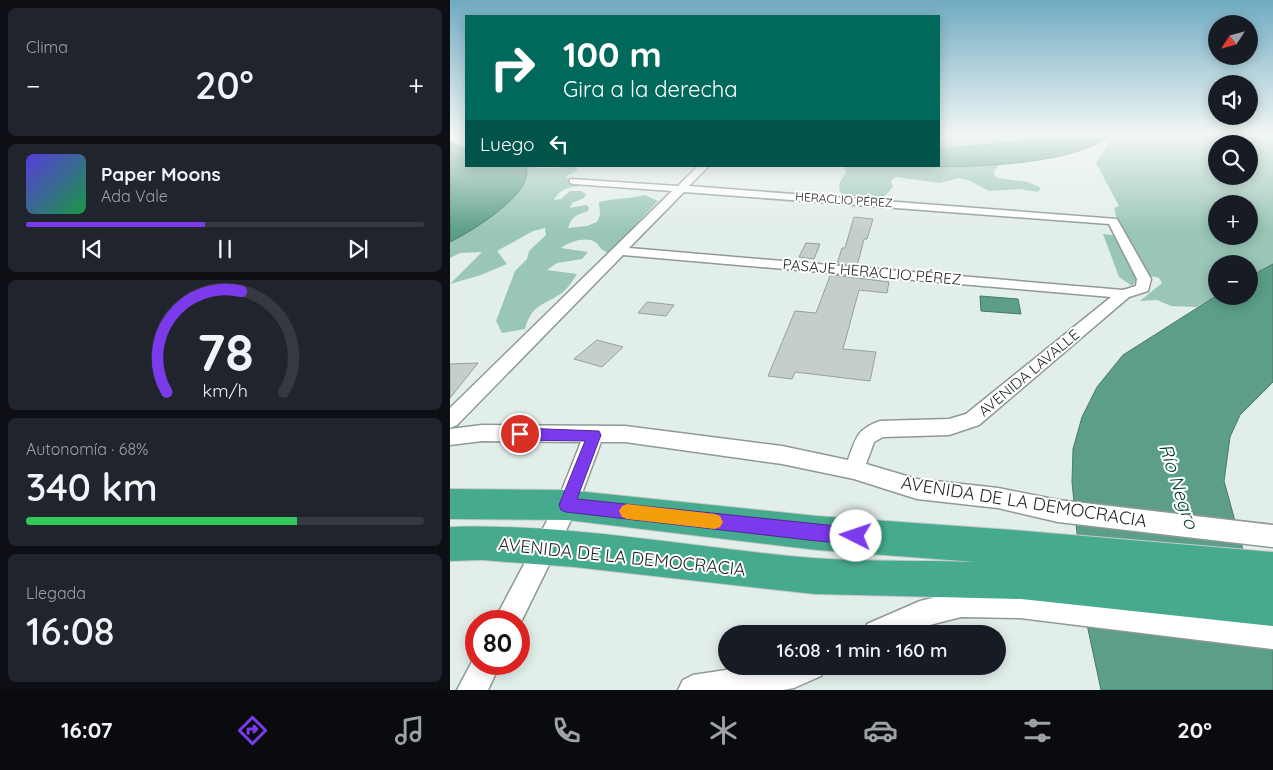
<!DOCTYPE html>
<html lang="es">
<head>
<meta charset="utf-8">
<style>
	body { margin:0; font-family:Quicksand,sans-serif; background:#20242c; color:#f1f3f6; height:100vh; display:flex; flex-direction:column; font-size:19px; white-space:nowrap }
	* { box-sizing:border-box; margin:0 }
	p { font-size:16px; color:#9ea1a6 }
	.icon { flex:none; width:28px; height:28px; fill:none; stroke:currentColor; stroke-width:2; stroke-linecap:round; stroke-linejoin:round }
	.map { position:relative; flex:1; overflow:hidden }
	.panel { display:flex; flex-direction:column; gap:8px; padding:8px; background:#0d0f14; width:450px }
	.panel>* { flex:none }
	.banner { position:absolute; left:15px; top:15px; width:475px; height:152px; border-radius:0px; box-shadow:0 2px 12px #0003; background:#00695c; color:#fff; overflow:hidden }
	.needle { width:32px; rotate:234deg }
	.fabs { position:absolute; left:758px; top:15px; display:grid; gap:10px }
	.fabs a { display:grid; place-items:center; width:50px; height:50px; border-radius:50%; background:#171b24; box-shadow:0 2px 12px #0003; font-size:25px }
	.speed { position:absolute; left:15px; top:610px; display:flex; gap:10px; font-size:25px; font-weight:700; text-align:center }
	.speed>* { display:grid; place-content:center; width:65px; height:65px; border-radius:50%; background:#171b24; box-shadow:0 2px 12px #0003; line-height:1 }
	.speed .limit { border:8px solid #d22; background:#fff; color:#111 }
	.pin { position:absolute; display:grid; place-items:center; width:42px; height:42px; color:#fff; margin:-21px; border:2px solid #fff; border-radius:50%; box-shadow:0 1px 5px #0007 }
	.me { position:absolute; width:55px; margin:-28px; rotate:274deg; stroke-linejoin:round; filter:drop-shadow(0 0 4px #0008) }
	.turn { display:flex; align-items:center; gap:18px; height:105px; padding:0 15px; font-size:22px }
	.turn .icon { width:65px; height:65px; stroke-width:2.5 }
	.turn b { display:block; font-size:35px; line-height:42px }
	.then { display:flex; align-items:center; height:48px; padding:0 15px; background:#0003; gap:10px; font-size:19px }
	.big { font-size:38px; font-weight:600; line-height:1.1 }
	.panel .tile { flex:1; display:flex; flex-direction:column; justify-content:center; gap:8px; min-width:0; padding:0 18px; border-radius:8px; background:#20242c }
	.panel .dial { align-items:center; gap:0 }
	.dial svg { height:130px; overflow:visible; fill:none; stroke:#363941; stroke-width:7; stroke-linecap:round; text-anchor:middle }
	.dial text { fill:#f1f3f6; stroke:none }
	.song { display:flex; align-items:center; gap:15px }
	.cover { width:60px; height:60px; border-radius:8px; background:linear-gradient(135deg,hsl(250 70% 55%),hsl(140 70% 35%)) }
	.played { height:5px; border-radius:2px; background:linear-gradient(90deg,#7c3aed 45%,#363941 45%) }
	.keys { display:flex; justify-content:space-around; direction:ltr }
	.heat { display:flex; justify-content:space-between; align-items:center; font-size:28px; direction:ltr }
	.charge { height:8px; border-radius:4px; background:linear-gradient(90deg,#34c759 68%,#363941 0) }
	.trip { position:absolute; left:268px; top:625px; width:288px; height:50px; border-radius:25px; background:#171b24; box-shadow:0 2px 12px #0003; font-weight:600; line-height:50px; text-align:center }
	.tab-bar { display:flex; height:80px; justify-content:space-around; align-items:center; background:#090b0e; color:#9ea1a6 }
	.tab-bar .icon { width:35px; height:35px }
	.tab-bar .current { color:#7c3aed }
	.tab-bar b { font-size:22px; color:#f1f3f6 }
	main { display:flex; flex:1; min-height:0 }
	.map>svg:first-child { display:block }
</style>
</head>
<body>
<main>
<section class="panel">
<div class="tile"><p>Clima</p>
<div class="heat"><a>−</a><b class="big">20°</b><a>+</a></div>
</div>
<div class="tile">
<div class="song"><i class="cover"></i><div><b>Paper Moons</b><p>Ada Vale</p></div></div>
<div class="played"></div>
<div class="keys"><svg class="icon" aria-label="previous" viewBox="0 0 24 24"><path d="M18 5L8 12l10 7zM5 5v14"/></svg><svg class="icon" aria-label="pause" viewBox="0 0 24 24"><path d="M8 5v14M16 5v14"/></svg><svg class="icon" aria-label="next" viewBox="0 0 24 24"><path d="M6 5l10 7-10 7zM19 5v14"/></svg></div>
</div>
<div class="tile dial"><svg viewBox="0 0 100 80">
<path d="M14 69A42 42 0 1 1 86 69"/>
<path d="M14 69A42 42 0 0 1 60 7" stroke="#7c3aed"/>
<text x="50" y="56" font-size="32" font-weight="700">78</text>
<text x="50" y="72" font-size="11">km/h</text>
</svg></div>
<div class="tile"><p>Autonomía · 68%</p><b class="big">340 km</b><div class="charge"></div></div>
<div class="tile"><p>Llegada</p><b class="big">16:08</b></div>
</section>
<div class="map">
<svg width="823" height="690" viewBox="0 0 823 690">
	<rect width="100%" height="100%" fill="#e2eee9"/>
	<path fill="#99c6b6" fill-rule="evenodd" d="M535,135H597L565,142L489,149V138Z
		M664,135H823V264L799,277V264H766V296L747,307L721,306L707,300L690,301L712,283L709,278C698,274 689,277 682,286L669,277L653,234L678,237L668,223L664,208L669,206L646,163ZM766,144H799V176H766ZM766,204H799V236H766Z
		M550,164L544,171V175L548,178L578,182L591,188L588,192L570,189L539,191L520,181L509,178L490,183L446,177L441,181L443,187L434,197L413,198L391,194C387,185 390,181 396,173L394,167L386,166L488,167Z
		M76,166L94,168L128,166L126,168L128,171L116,176L117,178L138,183L139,186C125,186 111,186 104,200L111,199L120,191H131L136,194L134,198L122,203L120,208L136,205L139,207L138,211C128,214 121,217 118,228L137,226L147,222L150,215L149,202C165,198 179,199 195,195L208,201L185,225L190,233L185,244C178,246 166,252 158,252C151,252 150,245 145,242C135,236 119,242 111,248L138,252L132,259L107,263L97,270L127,274C123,280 118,288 113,292C94,306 82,303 75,329L52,333L46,321L65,271L77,259L79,251L96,235L95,228L83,231L47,251L57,264L31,275L0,284L32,252L10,253L0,258V242C23,230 81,196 76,166Z"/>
	<path fill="#5c9e89" stroke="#49796a" d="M597,135H661C620,168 502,168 450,166H489V149L565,142Z
		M0,141L16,149V166H76C86,193 20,232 0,242Z
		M823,264V382L790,415L780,437L774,481L803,586L823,631V690H651L635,615L622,482L623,449L632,417L647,387L673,355L766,296H799V277Z
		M530,296L568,299L571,314L531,311Z"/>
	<path fill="#c4cfcb" stroke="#95a09c" d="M404,217L423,219L417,239H414L407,266L387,264L392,248H395Z
		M356,243L370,244L364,259L349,257Z
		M383,275L439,282L437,293L409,290L393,349L426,352L420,381L345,372L342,379L318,376L345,311L366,313L380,276Z
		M197,302L224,305L216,316L188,313Z
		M147,340L173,347L152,367L124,359Z
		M28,363L0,398V364Z"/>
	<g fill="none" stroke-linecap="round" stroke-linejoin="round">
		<g stroke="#8f9995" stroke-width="3">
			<path id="minor" d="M489,135H535L531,138L489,139Z
				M248,166H259L239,186L667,219L701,279L698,291L679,297L529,425L499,435L433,437L424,442L416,464L467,479L548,488L608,500L823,525V547L608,522L548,508L467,499L404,479L332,464L175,442H151L125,512L69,626V621H44L108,500L131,442L32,441L0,445V429L32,425L175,426L332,446L398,460C406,438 407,429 430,421L499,419L516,414L661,297L173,255L7,425L0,428V408L222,191L124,184L120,183V179L228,186ZM234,192L659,224L687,279L686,286L673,290L179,248Z
				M511,591L570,592L823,621V649L570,618L511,617L472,627L457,634H414L417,624L470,601Z
				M26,654V664H50L38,690H7Z
				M302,666H375L371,676L344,688L333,690H228L233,680L243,675Z"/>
		</g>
		<g stroke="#c9cac9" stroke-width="2">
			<path id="highway" d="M0,489L117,490L367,516L563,530L823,552V626L571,599L364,594L124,567L32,560L0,561V527C121,523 242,548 363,558C417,562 472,560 526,562L367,550L117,520L0,519Z"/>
		</g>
		<use href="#minor" fill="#fff" fill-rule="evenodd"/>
		<use href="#highway" fill="#46ab8e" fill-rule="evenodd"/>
	</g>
	<linearGradient id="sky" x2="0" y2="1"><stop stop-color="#70abc2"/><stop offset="0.58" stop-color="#f2f7f5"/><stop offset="1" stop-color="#f2f7f5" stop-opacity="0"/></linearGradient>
	<rect width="823" height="232" fill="url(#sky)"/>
	<path fill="#7c3aed" stroke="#51269a" d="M70,428L149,431L151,435L127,499L406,528L412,530L414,536L412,541L406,544L367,541L116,512L111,510L109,505L135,441L70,440L65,438L63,434L65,430Z"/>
	<path fill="#f59e0b" d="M177,504L265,514L270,516L273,522L270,527L265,529L177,519L172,517L169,511L172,506Z"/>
	<g text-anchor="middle" stroke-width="4" stroke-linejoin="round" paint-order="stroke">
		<g font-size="12" fill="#1d2220" stroke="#fff">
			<text transform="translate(394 200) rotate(4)" y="4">HERACLIO PÉREZ</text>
		</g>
		<g font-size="15" fill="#1d2220" stroke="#fff">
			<text transform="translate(422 272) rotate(5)" y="5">PASAJE HERACLIO PÉREZ</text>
			<text transform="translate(579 373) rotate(-40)" y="5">AVENIDA LAVALLE</text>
		</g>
		<g font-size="18" fill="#1d2220" stroke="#fff">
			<text transform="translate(574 502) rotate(9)" y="6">AVENIDA DE LA DEMOCRACIA</text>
			<text transform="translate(172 557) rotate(6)" y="6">AVENIDA DE LA DEMOCRACIA</text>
		</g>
		<g font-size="19" font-style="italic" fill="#0a4536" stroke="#fff">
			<text transform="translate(729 486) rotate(72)" y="7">Río Negro</text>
		</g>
	</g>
</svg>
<div class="fabs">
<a><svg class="needle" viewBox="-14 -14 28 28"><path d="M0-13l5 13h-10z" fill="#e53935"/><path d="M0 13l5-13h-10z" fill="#9ea1a6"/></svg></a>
<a><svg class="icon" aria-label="sound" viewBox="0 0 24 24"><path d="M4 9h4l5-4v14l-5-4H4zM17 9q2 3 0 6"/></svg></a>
<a><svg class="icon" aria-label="search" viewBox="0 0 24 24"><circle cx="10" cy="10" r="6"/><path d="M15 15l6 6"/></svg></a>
<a>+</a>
<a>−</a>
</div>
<div class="speed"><div class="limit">80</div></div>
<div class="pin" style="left:70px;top:434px;background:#d93025"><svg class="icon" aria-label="arrive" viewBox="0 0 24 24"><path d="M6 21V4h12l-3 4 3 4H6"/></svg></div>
<svg class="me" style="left:406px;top:536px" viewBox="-20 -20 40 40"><circle r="19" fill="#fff"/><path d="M0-13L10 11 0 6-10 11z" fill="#7c3aed"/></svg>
<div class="trip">16:08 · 1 min · 160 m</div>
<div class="banner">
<div class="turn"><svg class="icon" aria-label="right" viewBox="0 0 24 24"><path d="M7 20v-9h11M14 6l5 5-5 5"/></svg><div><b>100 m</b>Gira a la derecha</div></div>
<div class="then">Luego<svg class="icon" aria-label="left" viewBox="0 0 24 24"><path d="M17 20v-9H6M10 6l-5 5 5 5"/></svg></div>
</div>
</div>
</main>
<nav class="tab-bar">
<b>16:07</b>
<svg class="icon current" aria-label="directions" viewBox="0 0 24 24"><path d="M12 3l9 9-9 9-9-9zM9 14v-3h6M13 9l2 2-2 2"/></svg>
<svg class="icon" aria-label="music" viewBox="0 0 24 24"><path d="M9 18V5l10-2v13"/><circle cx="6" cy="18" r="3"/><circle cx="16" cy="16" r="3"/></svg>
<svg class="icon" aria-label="phone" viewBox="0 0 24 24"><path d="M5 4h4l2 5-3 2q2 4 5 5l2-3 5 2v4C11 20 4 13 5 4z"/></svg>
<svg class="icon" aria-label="climate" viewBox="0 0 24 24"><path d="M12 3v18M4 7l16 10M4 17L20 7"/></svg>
<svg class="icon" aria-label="car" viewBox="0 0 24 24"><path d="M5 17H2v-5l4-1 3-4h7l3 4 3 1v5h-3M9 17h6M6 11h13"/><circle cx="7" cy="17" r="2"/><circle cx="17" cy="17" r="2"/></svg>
<svg class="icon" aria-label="filters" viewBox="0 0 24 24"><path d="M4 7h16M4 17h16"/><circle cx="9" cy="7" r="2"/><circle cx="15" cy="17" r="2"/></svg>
<b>20°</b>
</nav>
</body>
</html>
